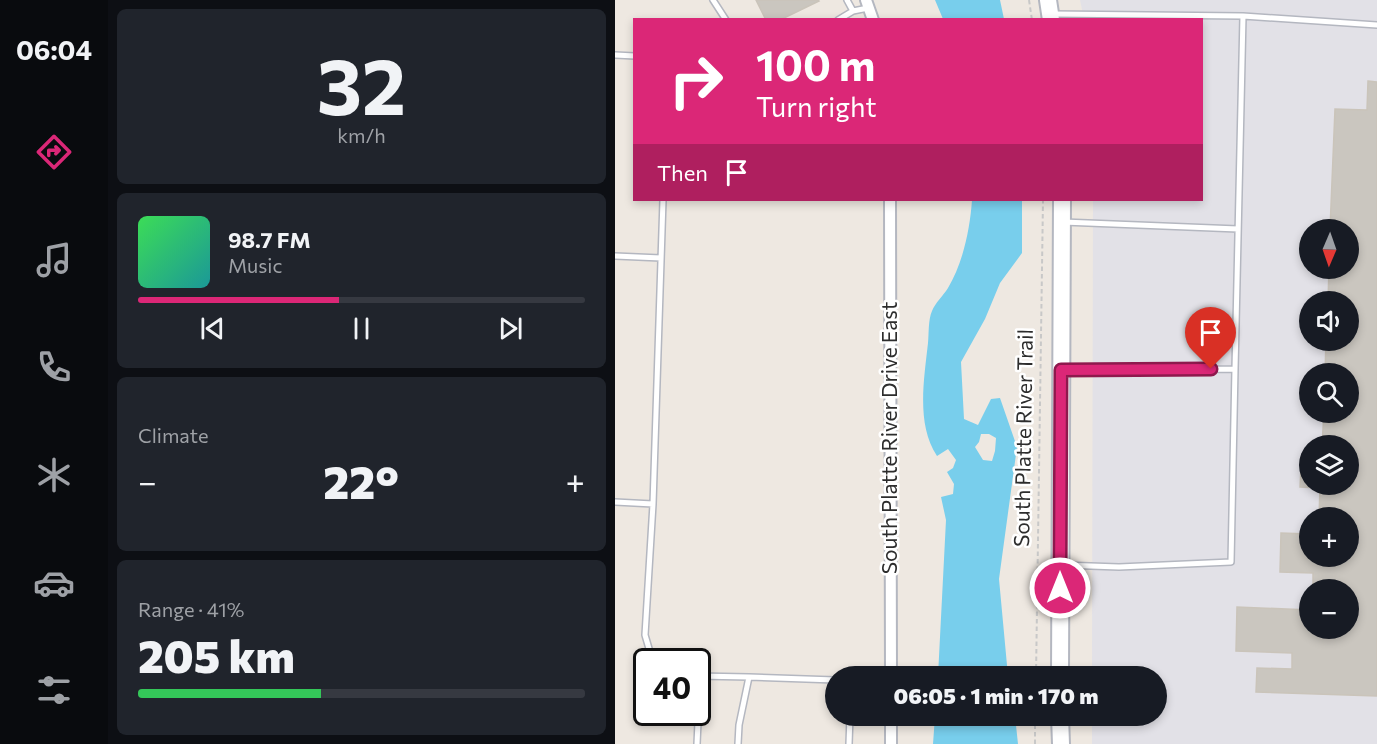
<!DOCTYPE html>
<html lang="en">
<head>
<meta charset="utf-8">
<style>
	body { margin:0; font-family:Commissioner,sans-serif; background:#20242c; color:#f1f3f6; height:100vh; display:flex; flex-direction:column; font-size:22px; white-space:nowrap }
	* { box-sizing:border-box; margin:0 }
	p { font-size:20px; color:#9ea1a6 }
	.icon { flex:none; width:33px; height:33px; fill:none; stroke:currentColor; stroke-width:2; stroke-linecap:round; stroke-linejoin:round }
	.map { position:relative; flex:1; overflow:hidden }
	.details { display:flex; flex-direction:column; gap:9px; padding:9px; background:#0d0f14; width:507px }
	.details>* { flex:none }
	.banner { position:absolute; left:18px; top:18px; width:570px; height:183px; border-radius:0px; box-shadow:0 3px 9px #0003; background:#db2777; color:#fff; overflow:hidden }
	.needle { width:39px; rotate:182deg }
	.tools { position:absolute; left:684px; top:219px; display:grid; gap:12px }
	.tools a { display:grid; place-items:center; width:60px; height:60px; border-radius:50%; background:#171b24; box-shadow:0 3px 9px #0003; font-size:30px }
	.speed { position:absolute; left:18px; top:648px; display:flex; gap:12px; font-size:30px; font-weight:700; text-align:center }
	.speed>* { display:grid; place-content:center; width:78px; height:78px; border-radius:50%; background:#171b24; box-shadow:0 3px 9px #0003; line-height:1 }
	.speed .limit { border:3px solid #111; border-radius:9px; background:#fff; color:#111 }
	.pin { position:absolute; display:grid; place-items:center; width:51px; height:51px; color:#fff; margin:-62px -26px; border-radius:50% 50% 50% 0; rotate:-45deg; box-shadow:0 0 6px #0007 }
	.pin .icon { rotate:45deg }
	.me { position:absolute; width:66px; margin:-33px; rotate:0deg; stroke-linejoin:round; filter:drop-shadow(0 0 4px #0008) }
	.turn { display:flex; align-items:center; gap:21px; height:126px; padding:0 24px; font-size:27px }
	.turn .icon { width:78px; height:78px; stroke-width:2.5 }
	.turn b { display:block; font-size:42px; line-height:51px }
	.then { display:flex; align-items:center; height:57px; padding:0 24px; background:#0003; gap:12px; font-size:22px }
	.big { font-size:45px; font-weight:800; line-height:1.1 }
	.details .card { flex:1; display:flex; flex-direction:column; justify-content:center; gap:9px; min-width:0; padding:0 21px; border-radius:9px; background:#20242c }
	.details .dial { align-items:center; gap:0 }
	.dial b { font-size:78px; line-height:1 }
	.song { display:flex; align-items:center; gap:18px }
	.cover { width:72px; height:72px; border-radius:9px; background:linear-gradient(135deg,hsl(130 70% 55%),hsl(180 70% 35%)) }
	.played { height:6px; border-radius:3px; background:linear-gradient(90deg,#db2777 45%,#363941 45%) }
	.keys { display:flex; justify-content:space-around; direction:ltr }
	.heat { display:flex; justify-content:space-between; align-items:center; font-size:33px; direction:ltr }
	.charge { height:9px; border-radius:4px; background:linear-gradient(90deg,#34c759 41%,#363941 0) }
	.trip { position:absolute; left:210px; top:666px; width:342px; height:60px; border-radius:30px; background:#171b24; box-shadow:0 3px 9px #0003; font-weight:800; line-height:60px; text-align:center }
	main { display:flex; flex:1; min-height:0 }
	.dock { display:flex; flex-direction:column; width:108px; justify-content:space-around; align-items:center; background:#090b0e; color:#9ea1a6 }
	.dock .icon { width:42px; height:42px }
	.dock .on { color:#db2777 }
	.dock b { font-size:27px; color:#f1f3f6 }
	.map>svg:first-child { display:block }
</style>
</head>
<body>
<main>
<nav class="dock">
<b>06:04</b>
<svg class="icon on" aria-label="directions" viewBox="0 0 24 24"><path d="M12 3l9 9-9 9-9-9zM9 14v-3h6M13 9l2 2-2 2"/></svg>
<svg class="icon" aria-label="music" viewBox="0 0 24 24"><path d="M9 18V5l10-2v13"/><circle cx="6" cy="18" r="3"/><circle cx="16" cy="16" r="3"/></svg>
<svg class="icon" aria-label="phone" viewBox="0 0 24 24"><path d="M5 4h4l2 5-3 2q2 4 5 5l2-3 5 2v4C11 20 4 13 5 4z"/></svg>
<svg class="icon" aria-label="climate" viewBox="0 0 24 24"><path d="M12 3v18M4 7l16 10M4 17L20 7"/></svg>
<svg class="icon" aria-label="car" viewBox="0 0 24 24"><path d="M5 17H2v-5l4-1 3-4h7l3 4 3 1v5h-3M9 17h6M6 11h13"/><circle cx="7" cy="17" r="2"/><circle cx="17" cy="17" r="2"/></svg>
<svg class="icon" aria-label="filters" viewBox="0 0 24 24"><path d="M4 7h16M4 17h16"/><circle cx="9" cy="7" r="2"/><circle cx="15" cy="17" r="2"/></svg>
</nav>
<section class="details">
<div class="card dial"><b>32</b><p>km/h</p></div>
<div class="card">
<div class="song"><i class="cover"></i><div><b>98.7 FM</b><p>Music</p></div></div>
<div class="played"></div>
<div class="keys"><svg class="icon" aria-label="previous" viewBox="0 0 24 24"><path d="M18 5L8 12l10 7zM5 5v14"/></svg><svg class="icon" aria-label="pause" viewBox="0 0 24 24"><path d="M8 5v14M16 5v14"/></svg><svg class="icon" aria-label="next" viewBox="0 0 24 24"><path d="M6 5l10 7-10 7zM19 5v14"/></svg></div>
</div>
<div class="card"><p>Climate</p>
<div class="heat"><a>−</a><b class="big">22°</b><a>+</a></div>
</div>
<div class="card"><p>Range · 41%</p><b class="big">205 km</b><div class="charge"></div></div>
</section>
<div class="map">
<svg width="762" height="744" viewBox="0 0 762 744">
	<rect width="100%" height="100%" fill="#eee8e1"/>
	<path fill="#e2e1e7" fill-rule="evenodd" d="M465,0H762V744H477V716H542V676H477L478,200H586V20L469,19ZM694,230H734V268H694ZM694,302H734V340H694ZM694,374H734V412H694ZM694,446H734V484H694ZM694,518H734V556H694ZM694,590H734V628H694Z"/>
	<path fill="#78ceec" fill-rule="evenodd" d="M320,0H385L389,19H328Z
		M357,200H407V253L385,283L370,319L346,362L349,419L363,425L376,399L385,398L402,447L384,579L393,676H323L331,520L326,497L338,494L339,484L332,472L338,468L341,460L333,449L322,456C301,424 309,380 313,343C314,334 313,320 317,311C320,303 328,296 333,288C348,263 355,229 357,200ZM366,434H374L381,438L380,451L377,461L368,460L360,447L364,442Z
		M320,716H400L403,744H318Z"/>
	<path fill="#cac6bf" stroke="#cac4ba" stroke-width="1.5" d="M141,0H203L204,1L165,20H151Z
		M753,81L762,82V696L641,692L642,668L677,669V653L621,651L622,607L694,610V628H734V590H698V573L665,572L666,533L694,534V556H734V518H704L705,488L685,487L686,468H694V484H734V446H707L709,412H734V374H710L711,340H734V302H713L714,268H734V230H715L720,109L752,110Z"/>
	<g fill="none" stroke-linecap="round" stroke-linejoin="round">
		<g stroke="#b4b7c0" stroke-width="8">
			<path id="lane" d="M98,0L111,20
				M232,0L238,11L253,8
				M437,14L628,16L620,369
				M628,16L762,25
				M223,20L238,11
				M0,55L20,56
				M448,222L623,229
				M0,256L46,258
				M0,502L38,504L48,200
				M38,504L30,635L35,652L42,662
				M447,565L504,567L616,562L620,369L449,370
				M82,676L134,677
				M80,712L83,722L82,744
				M123,744L124,725L134,677L220,680
				M234,744L235,716"/>
		</g>
		<g stroke="#b4b7c0" stroke-width="14">
			<path id="street" d="M251,0L258,20
				M275,200L276,676
				M276,716V744"/>
		</g>
		<g stroke="#b4b7c0" stroke-width="20">
			<path id="secondary" d="M433,0L436,20
				M445,676L447,200
				M445,716L446,744"/>
		</g>
		<path stroke="#c8c8c8" stroke-width="2" stroke-dasharray="4.5 3" stroke-linecap="butt" d="M414,0L417,20
			M421,676L428,200
			M420,744V716"/>
		<use href="#lane" stroke="#fff" stroke-width="5"/>
		<use href="#street" stroke="#fff" stroke-width="10"/>
		<use href="#secondary" stroke="#fff" stroke-width="16"/>
	</g>
	<g fill="none" stroke-linecap="round" stroke-linejoin="round">
		<g stroke="#8e194d" stroke-width="15">
			<path id="route" d="M445,588L446,370L596,369"/>
		</g>
		<use href="#route" stroke="#db2777" stroke-width="10"/>
	</g>
	<g text-anchor="middle" stroke-width="5" stroke-linejoin="round" paint-order="stroke">
		<g font-size="21" fill="#2d2d2d" stroke="#fff">
			<text transform="translate(275 438) rotate(-90)" y="7">South Platte River Drive East</text>
			<text transform="translate(409 438) rotate(-89)" y="7">South Platte River Trail</text>
		</g>
	</g>
</svg>
<div class="tools">
<a><svg class="needle" viewBox="-14 -14 28 28"><path d="M0-13l5 13h-10z" fill="#e53935"/><path d="M0 13l5-13h-10z" fill="#9ea1a6"/></svg></a>
<a><svg class="icon" aria-label="sound" viewBox="0 0 24 24"><path d="M4 9h4l5-4v14l-5-4H4zM17 9q2 3 0 6"/></svg></a>
<a><svg class="icon" aria-label="search" viewBox="0 0 24 24"><circle cx="10" cy="10" r="6"/><path d="M15 15l6 6"/></svg></a>
<a><svg class="icon" aria-label="layers" viewBox="0 0 24 24"><path d="M12 4l9 5-9 5-9-5zM3 14l9 5 9-5"/></svg></a>
<a>+</a>
<a>−</a>
</div>
<div class="speed"><div class="limit">40</div></div>
<div class="pin" style="left:596px;top:369px;background:#d93025"><svg class="icon" aria-label="arrive" viewBox="0 0 24 24"><path d="M6 21V4h12l-3 4 3 4H6"/></svg></div>
<svg class="me" style="left:445px;top:588px" viewBox="-20 -20 40 40"><circle r="17" fill="#db2777" stroke="#fff" stroke-width="3"/><path d="M0-11L8 9 0 5-8 9z" fill="#fff"/></svg>
<div class="trip">06:05 · 1 min · 170 m</div>
<div class="banner">
<div class="turn"><svg class="icon" aria-label="right" viewBox="0 0 24 24"><path d="M7 20v-9h11M14 6l5 5-5 5"/></svg><div><b>100 m</b>Turn right</div></div>
<div class="then">Then<svg class="icon" aria-label="arrive" viewBox="0 0 24 24"><path d="M6 21V4h12l-3 4 3 4H6"/></svg></div>
</div>
</div>
</main>
</body>
</html>
